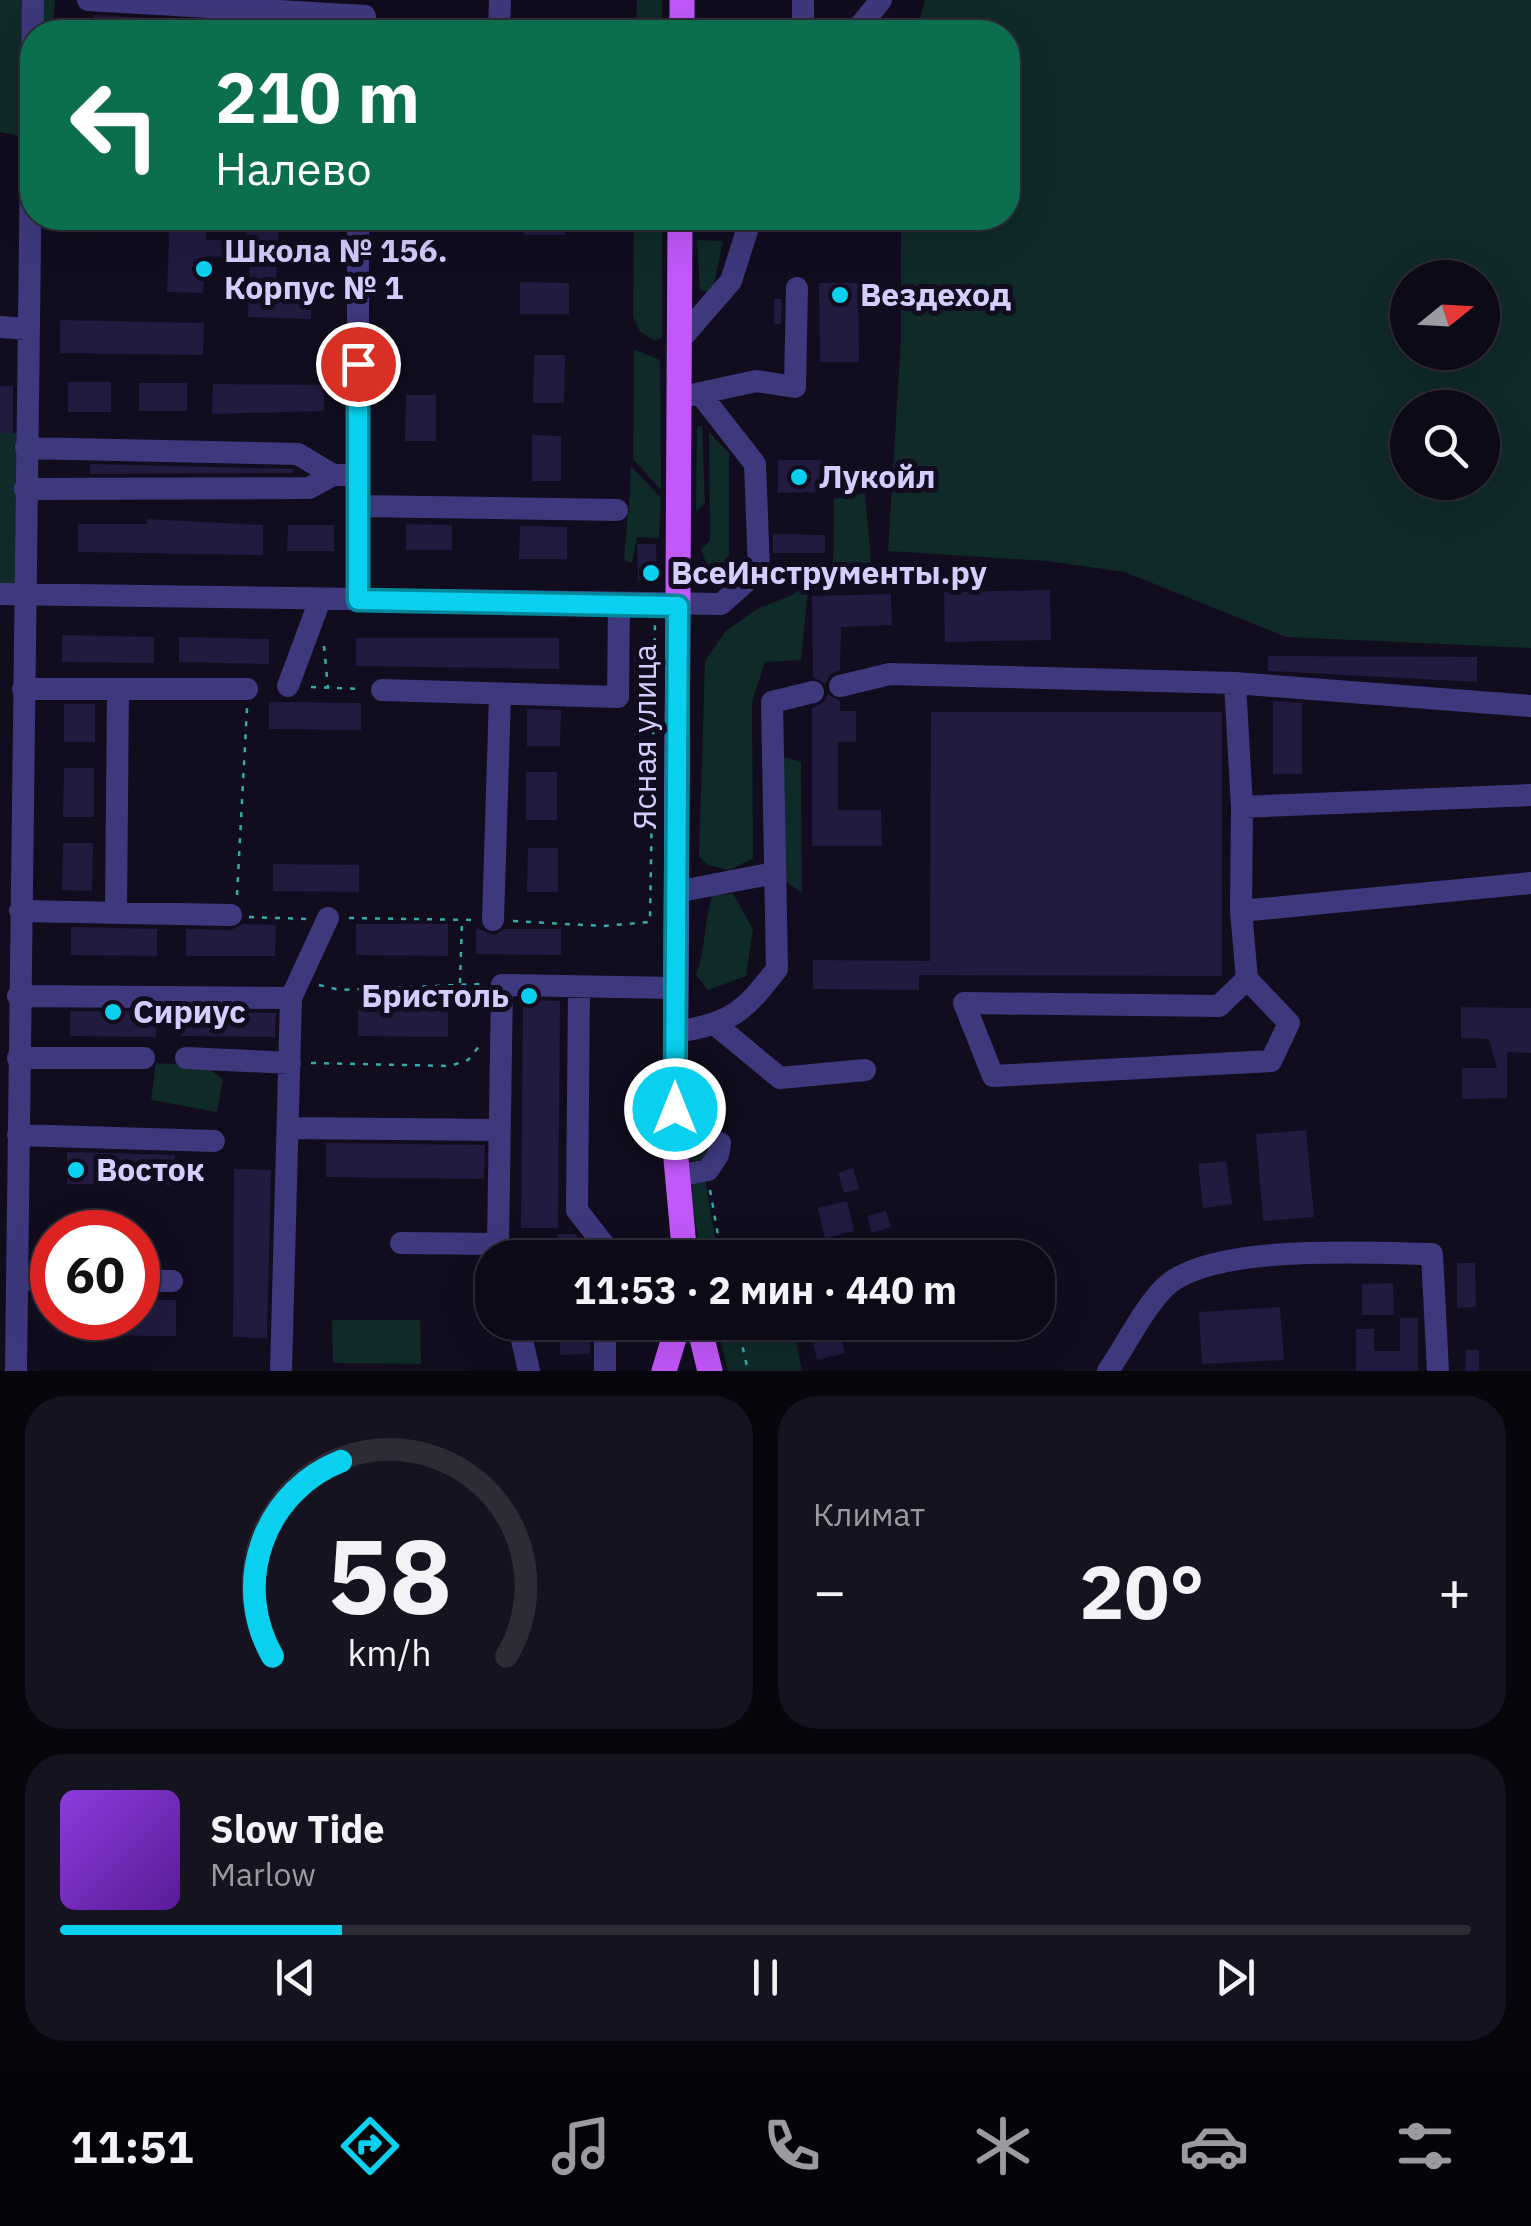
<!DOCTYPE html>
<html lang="ru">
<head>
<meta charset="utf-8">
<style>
	body { margin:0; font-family:"IBM Plex Sans",sans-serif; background:#161320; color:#f1f3f6; height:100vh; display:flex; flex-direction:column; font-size:38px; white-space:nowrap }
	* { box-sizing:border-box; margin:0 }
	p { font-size:32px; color:#9a9aa1 }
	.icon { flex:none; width:55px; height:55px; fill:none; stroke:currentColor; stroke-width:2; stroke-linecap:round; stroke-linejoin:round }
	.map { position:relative; height:1371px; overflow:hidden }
	.drawer { display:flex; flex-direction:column; gap:25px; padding:25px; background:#07060d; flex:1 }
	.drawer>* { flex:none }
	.hud { position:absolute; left:20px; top:20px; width:1000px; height:210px; border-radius:40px; box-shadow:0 10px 40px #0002,0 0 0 2px #2d2b36; background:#0b6e4f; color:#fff; overflow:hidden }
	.needle { width:65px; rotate:72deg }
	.buttons { position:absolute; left:1390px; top:260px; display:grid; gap:20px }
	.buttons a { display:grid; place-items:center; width:110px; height:110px; border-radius:50%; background:#0d0a17; box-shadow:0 10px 40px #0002,0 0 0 2px #2d2b36; font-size:50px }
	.speed { position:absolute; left:30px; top:1210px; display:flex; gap:20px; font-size:50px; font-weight:700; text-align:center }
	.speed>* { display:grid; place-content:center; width:130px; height:130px; border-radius:50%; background:#0d0a17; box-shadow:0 10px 40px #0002,0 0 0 2px #2d2b36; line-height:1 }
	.speed .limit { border:15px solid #d22; background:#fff; color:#111 }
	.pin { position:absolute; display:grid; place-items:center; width:85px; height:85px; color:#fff; margin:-42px; border:5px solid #fff; border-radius:50%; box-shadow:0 2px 10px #0007 }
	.me { position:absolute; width:110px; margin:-55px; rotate:0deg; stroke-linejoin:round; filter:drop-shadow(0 0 8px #0008) }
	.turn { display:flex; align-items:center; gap:35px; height:210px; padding:0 30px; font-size:45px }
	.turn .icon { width:130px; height:130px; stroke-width:2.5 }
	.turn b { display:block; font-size:70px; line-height:85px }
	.big { font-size:75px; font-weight:700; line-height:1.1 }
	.drawer .widget { flex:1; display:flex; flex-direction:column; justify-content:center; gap:15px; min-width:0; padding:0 35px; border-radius:40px; background:#161320 }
	.drawer .dial { align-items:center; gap:0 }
	.dial svg { height:260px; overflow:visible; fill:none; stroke:#2d2b36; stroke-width:7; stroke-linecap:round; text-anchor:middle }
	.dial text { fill:#f1f3f6; stroke:none }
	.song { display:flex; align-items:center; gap:30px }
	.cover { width:120px; height:120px; border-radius:15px; background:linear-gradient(135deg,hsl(270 70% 55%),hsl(270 70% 35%)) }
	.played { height:10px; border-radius:5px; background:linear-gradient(90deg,#08d0ee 20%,#2d2b36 20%) }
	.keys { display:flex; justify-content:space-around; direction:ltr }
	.heat { display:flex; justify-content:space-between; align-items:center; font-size:55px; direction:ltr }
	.drawer .tiles { flex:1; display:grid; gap:25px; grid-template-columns:1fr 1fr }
	.widget:last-child { grid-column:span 2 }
	.trip { position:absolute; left:475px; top:1240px; width:580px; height:100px; border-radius:40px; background:#0d0a17; box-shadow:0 10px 40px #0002,0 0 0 2px #2d2b36; font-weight:700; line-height:100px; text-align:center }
	.dock { display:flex; height:160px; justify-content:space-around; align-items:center; background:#050409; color:#9a9aa1 }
	.dock .icon { width:70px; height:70px }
	.dock .selected { color:#08d0ee }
	.dock b { font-size:45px; color:#f1f3f6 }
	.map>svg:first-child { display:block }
</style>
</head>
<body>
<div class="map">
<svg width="1531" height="1371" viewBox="0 0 1531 1371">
	<rect width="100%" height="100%" fill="#110d1f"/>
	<path fill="#102929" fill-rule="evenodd" d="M0,0H55L53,32H32V139L0,132Z
		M637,0H662V32H636Z
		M925,0H1531V648L1286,637L1125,572L1047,561L888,551L901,340V218H1008V32H916ZM1408,278H1482V352H1408ZM1408,408H1482V482H1408Z
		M634,218H662V338L654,340L640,332L633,317Z
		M697,240L723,241L712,293L700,290Z
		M634,349L660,360L661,490L633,459Z
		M697,426H702L705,503L696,512Z
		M709,432L729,453V578L716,589L701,549L710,541Z
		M0,433H22L18,585H0Z
		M631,466L661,498L659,538L637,537L632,563L624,560L628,512L636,513L629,511Z
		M865,493L873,583L808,590L801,660L765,662L752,702L753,858L730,870L708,865L699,856L705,661L725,632L755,610L792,595L833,568L834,499Z
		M783,757L801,762L802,893L785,881Z
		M733,894L753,929L746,976L708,990L696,975C706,947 704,923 712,895Z
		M156,1063L205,1066L223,1079L217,1112L151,1100Z
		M703,1069L710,1073L708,1154L700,1161L687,1160L688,1080Z
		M694,1178H705L718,1257H702L690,1194Z
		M332,1320H420L421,1364L333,1363Z
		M716,1323H755L759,1339L795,1335L802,1371H728Z"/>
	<path fill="#221a3f" d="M94,15L298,27V32H186L93,26Z
		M170,218H206V240L246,241L247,218H279L276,287L312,288L311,319L248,317L250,258L205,256L203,293L167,292Z
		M524,218H565V235H524Z
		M520,282L569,283V314H520Z
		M819,283H858L859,362H820Z
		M774,299H782L781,324H774Z
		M60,320L204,323L203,355L60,353Z
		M534,355H565L564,403H533Z
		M68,382H111V412H68Z
		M139,383H187V411H139Z
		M213,384L324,385V411L212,414Z
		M0,386H13V433H0Z
		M406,395H436V441H405Z
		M532,435L561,436V481H532Z
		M778,460H822V492L778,493Z
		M90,464L293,469V473L90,474Z
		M147,519L263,525V555L78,552V524H147Z
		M406,524L452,525V550H406Z
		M288,525H334V551H287Z
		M520,526L567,527V559H519Z
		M773,534L825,535V553H773Z
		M637,544H656L657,579L638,580Z
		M1050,590L1051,640L945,642L944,592Z
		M891,594L892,625L841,627L840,670L830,675L825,684L813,677L812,596Z
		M62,635L154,637V663L62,662Z
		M179,637L269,639V664L179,662Z
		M356,638H559V669L356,666Z
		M634,647H647V690H634Z
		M1268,656L1477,657V682L1268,671Z
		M828,694L840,701V711H856V742H838V810H881L882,846H812V708L823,703Z
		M1273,701L1302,703V774H1273Z
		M269,702L361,703V730L269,729Z
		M64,704H95V742H64Z
		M527,709L561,710L560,746H527Z
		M931,712H1222V976L919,975V990L813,989V960L930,961Z
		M64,768H94V817H63Z
		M526,772H557V820H526Z
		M63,843H93L92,891L62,890Z
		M528,848H558V892H527Z
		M273,864L359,865V892L273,891Z
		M242,924L276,925L275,956H186V929L231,930Z
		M356,924H448V956L356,955Z
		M71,927L157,929V956L71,955Z
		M476,928L494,935L505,929H561V955L476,954Z
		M523,1000L560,1001L558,1228H521Z
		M1461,1007L1531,1008V1053L1507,1052V1098L1462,1099V1068H1497L1489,1039L1461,1038Z
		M358,1010L448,1011V1037L358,1036Z
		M70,1011L157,1012L156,1037L70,1036Z
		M182,1012L276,1013L275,1037L181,1036Z
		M1306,1130L1314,1217L1263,1221L1256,1134Z
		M326,1143L485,1145L484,1179L326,1177Z
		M67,1152L175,1155V1185L67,1184Z
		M1226,1161L1232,1204L1203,1208L1198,1164Z
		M853,1168L859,1189L844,1193L838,1173Z
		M234,1169L271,1170L267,1338L233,1337Z
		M847,1201L854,1231L825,1238L818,1208Z
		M886,1211L891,1227L872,1233L867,1216Z
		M557,1234H576L589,1258H557Z
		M1457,1263H1475L1476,1307L1457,1308Z
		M1393,1283L1394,1315H1362V1284Z
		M138,1300H176V1336L65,1335V1318H138Z
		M1280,1307L1284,1360L1202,1364L1199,1312Z
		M1400,1318H1418V1371H1356V1329H1374V1351H1400Z
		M559,1322H590V1354L560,1355Z
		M840,1333L845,1353L817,1360L812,1340Z
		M1466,1350H1479V1371H1465Z"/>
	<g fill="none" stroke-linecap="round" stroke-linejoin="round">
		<path stroke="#31ada9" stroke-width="2.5" stroke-dasharray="5 8" stroke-linecap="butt" d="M324,646L328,688
			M311,687L363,689
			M237,895L247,708
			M249,917L306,919
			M349,918L475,920
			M513,921L603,926L650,922L655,622
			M460,983L462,921
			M319,985L340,990L480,984
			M311,1063L450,1066L468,1060L480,1045
			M710,1190L722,1258
			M737,1322L748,1371"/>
		<path stroke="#3e397d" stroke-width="22" d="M88,0L365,16
			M499,32L500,0
			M803,32V0
			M855,32L881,0
			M0,327L28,329
			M679,341L731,281L751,218
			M692,395L756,381L795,387L797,288
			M26,448L298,454L333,475
			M25,489L309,488L333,475H359
			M359,506L617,510
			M0,594L721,604L759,570L755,464L702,396
			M358,600V218
			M1235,683L1242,807L1531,795
			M288,686L320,600
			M840,686L890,674L1235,683L1531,706
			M23,689H247
			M382,690L618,697L619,603
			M1242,807L1241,911L1531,883
			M676,892L774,873
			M20,911L231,915
			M1241,911L1247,979L1289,1023L1271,1061L993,1076L964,1003L1219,1006L1247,979
			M116,912L118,689
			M493,920L500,695
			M579,987L577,1210L604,1245V1258
			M18,996L291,998
			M717,1026L780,1078L865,1070
			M675,1032C730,1024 743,1013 777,969L772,702L813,692
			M18,1058H144
			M186,1058L290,1063
			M289,1128L499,1130
			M18,1135L214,1141
			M677,1176L708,1170L718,1155L720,1143
			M401,1243L498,1244L502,985L675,988
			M18,1279L52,1280
			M138,1281H172
			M518,1322L529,1371
			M605,1322V1371
			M16,1369L33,0
			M281,1371L291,998L328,918
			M1108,1371C1126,1345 1143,1309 1165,1287C1211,1243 1370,1253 1432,1254L1438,1371"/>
		<path stroke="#c257fa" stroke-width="25" d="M682,32V0
			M680,218L675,1148L685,1258
			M698,1322L710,1371
			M664,1371L679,1322"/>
	</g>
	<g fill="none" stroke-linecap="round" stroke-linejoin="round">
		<g stroke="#05879b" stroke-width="25">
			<path id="route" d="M358,364V600L678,606L675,1109"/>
		</g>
		<use href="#route" stroke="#08d0ee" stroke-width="18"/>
	</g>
	<g fill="#08d0ee" stroke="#110d1f" stroke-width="4">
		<circle cx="204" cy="269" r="10"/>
		<circle cx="840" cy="295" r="10"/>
		<circle cx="799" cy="477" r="10"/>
		<circle cx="651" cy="573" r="10"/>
		<circle cx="529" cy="996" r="10"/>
		<circle cx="113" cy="1012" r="10"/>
		<circle cx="76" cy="1170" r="10"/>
	</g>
	<g text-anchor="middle" stroke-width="10" stroke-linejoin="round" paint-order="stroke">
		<g font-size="32" font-weight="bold" fill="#d4cdfd" stroke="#110d1f" text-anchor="start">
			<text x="224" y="262">Школа № 156.<tspan x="224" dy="37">Корпус № 1</tspan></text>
			<text x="860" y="306">Вездеход</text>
			<text x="819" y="488">Лукойл</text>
			<text x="671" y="584">ВсеИнструменты.ру</text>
			<text x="509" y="1007" text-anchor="end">Бристоль</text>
			<text x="133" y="1023">Сириус</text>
			<text x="96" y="1181">Восток</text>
		</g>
		<g font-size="32" fill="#d4cdfd" stroke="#110d1f">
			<text transform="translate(645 737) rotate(-90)" y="11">Ясная улица</text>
		</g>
	</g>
</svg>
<div class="buttons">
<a><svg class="needle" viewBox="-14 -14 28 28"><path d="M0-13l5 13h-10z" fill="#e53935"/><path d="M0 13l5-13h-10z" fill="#9a9aa1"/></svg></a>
<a><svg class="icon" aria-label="search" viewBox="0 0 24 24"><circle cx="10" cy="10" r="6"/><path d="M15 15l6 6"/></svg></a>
</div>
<div class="speed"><div class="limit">60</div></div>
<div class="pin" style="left:358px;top:364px;background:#d93025"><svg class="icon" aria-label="arrive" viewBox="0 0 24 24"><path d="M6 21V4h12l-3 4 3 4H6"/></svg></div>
<svg class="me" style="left:675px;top:1109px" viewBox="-20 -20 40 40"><circle r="17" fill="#08d0ee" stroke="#fff" stroke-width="3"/><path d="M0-11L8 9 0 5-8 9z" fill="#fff"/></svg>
<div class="trip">11:53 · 2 мин · 440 m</div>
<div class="hud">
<div class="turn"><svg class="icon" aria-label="left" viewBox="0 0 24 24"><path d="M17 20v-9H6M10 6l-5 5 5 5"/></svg><div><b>210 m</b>Налево</div></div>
</div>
</div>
<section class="drawer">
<div class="tiles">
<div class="widget dial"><svg viewBox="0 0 100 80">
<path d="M14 69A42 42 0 1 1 86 69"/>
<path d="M14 69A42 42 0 0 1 35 9" stroke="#08d0ee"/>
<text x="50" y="56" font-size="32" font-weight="700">58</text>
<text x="50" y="72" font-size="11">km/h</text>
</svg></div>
<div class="widget"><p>Климат</p>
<div class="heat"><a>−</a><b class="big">20°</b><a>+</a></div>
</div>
<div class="widget">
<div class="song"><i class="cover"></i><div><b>Slow Tide</b><p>Marlow</p></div></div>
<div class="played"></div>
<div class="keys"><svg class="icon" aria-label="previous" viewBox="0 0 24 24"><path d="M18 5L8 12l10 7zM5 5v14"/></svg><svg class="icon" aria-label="pause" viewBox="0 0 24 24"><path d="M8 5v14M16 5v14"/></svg><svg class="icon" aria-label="next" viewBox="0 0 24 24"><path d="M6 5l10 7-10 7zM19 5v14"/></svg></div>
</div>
</div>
</section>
<nav class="dock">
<b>11:51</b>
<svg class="icon selected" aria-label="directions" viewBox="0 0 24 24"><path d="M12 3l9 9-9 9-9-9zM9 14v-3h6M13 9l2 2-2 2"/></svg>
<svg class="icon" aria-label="music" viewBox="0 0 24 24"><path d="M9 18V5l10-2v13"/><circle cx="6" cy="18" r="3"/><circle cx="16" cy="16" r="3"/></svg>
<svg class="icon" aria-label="phone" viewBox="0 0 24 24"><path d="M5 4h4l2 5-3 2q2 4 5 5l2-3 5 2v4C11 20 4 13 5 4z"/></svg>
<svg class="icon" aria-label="climate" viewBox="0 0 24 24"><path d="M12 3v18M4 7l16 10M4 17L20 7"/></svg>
<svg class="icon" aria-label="car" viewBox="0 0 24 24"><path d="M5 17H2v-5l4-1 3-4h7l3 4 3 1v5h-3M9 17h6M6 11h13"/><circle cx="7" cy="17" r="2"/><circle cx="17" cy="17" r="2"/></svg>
<svg class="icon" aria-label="filters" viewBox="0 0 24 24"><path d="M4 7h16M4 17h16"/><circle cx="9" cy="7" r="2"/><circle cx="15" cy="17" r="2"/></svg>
</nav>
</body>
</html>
